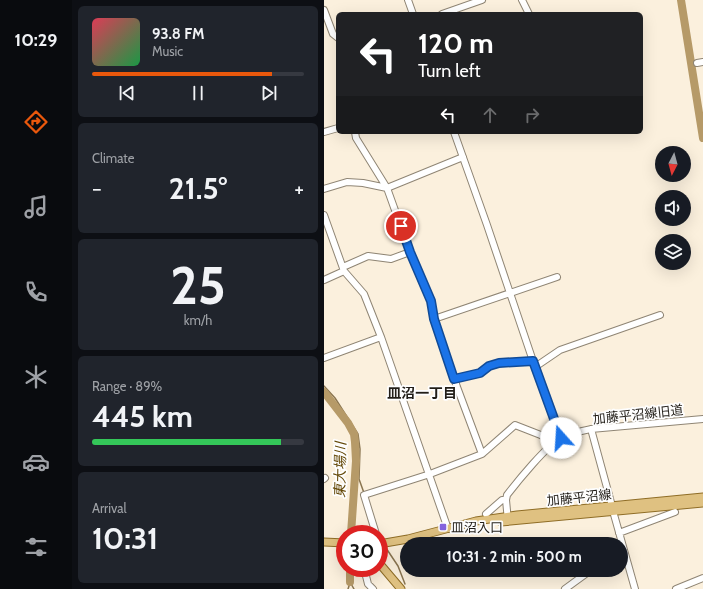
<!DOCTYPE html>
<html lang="en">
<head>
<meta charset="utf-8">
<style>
	body { margin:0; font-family:Cabin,"Noto Sans JP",sans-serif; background:#20242c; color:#f1f3f6; height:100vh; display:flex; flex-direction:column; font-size:15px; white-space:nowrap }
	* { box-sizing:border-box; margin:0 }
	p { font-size:13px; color:#9ea1a6 }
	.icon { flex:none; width:22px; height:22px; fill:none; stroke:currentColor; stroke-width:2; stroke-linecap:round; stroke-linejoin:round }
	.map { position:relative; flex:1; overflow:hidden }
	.side { display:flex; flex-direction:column; gap:6px; padding:6px; background:#0d0f14; width:252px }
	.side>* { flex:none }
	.top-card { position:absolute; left:12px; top:12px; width:307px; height:122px; border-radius:6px; box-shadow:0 4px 16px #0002; background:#202124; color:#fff; overflow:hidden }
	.needle { width:26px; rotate:186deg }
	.tools { position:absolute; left:331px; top:146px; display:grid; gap:8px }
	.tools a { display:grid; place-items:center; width:36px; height:36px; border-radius:50%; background:#171b24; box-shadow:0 4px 16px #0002; font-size:20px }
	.speed { position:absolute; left:12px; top:525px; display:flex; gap:8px; font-size:20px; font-weight:700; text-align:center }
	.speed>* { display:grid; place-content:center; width:52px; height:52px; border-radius:50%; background:#171b24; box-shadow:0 4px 16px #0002; line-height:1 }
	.speed .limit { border:6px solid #d22; background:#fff; color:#111 }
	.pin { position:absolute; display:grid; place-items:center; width:34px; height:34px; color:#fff; margin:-17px; border:2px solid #fff; border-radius:50%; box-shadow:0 1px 4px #0007 }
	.me { position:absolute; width:44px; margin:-22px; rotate:341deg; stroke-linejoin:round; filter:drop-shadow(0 0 3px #0008) }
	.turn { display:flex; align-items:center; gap:14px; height:84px; padding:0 16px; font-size:18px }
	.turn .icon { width:52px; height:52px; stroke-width:2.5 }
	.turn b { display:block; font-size:28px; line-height:34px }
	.lanes { display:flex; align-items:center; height:38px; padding:0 16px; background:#0003; justify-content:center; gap:20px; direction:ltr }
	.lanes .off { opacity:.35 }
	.big { font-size:30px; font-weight:700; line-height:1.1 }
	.side .widget { flex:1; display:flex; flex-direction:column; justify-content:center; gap:6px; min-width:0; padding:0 14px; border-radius:6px; background:#20242c }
	.side .dial { align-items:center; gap:0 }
	.dial b { font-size:52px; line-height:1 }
	.song { display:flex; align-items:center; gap:12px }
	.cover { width:48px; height:48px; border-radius:6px; background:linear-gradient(135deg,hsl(350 70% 55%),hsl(140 70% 35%)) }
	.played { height:4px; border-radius:2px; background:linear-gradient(90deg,#ea580c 85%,#363941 85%) }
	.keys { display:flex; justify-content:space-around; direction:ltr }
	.heat { display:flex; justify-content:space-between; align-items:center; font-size:22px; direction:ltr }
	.charge { height:6px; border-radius:3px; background:linear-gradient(90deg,#34c759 89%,#363941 0) }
	.trip { position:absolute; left:76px; top:537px; width:228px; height:40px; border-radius:20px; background:#171b24; box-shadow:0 4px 16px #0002; font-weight:700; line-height:40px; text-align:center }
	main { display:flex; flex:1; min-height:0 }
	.tab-bar { display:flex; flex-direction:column; width:72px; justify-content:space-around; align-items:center; background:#090b0e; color:#9ea1a6 }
	.tab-bar .icon { width:28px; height:28px }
	.tab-bar .on { color:#ea580c }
	.tab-bar b { font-size:18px; color:#f1f3f6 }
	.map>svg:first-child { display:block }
</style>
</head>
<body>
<main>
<nav class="tab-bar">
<b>10:29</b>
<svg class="icon on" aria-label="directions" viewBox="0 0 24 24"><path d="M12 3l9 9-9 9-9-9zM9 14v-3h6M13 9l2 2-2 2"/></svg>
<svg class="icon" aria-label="music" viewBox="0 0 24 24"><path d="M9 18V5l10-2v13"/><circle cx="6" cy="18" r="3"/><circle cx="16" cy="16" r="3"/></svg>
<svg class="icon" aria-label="phone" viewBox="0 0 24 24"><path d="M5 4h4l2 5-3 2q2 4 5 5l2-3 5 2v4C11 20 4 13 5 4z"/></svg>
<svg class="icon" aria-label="climate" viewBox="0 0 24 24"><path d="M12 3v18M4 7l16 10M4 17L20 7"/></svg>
<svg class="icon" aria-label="car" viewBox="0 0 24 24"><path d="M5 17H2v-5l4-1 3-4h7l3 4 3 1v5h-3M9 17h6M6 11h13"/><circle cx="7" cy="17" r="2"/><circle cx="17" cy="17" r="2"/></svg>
<svg class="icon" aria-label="filters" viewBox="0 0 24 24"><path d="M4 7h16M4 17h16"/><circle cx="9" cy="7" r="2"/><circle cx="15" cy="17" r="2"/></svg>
</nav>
<section class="side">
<div class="widget">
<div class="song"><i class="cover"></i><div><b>93.8 FM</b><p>Music</p></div></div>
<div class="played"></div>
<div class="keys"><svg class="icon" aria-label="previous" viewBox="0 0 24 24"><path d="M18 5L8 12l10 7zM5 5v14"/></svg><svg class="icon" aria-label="pause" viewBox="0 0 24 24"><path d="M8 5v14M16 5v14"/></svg><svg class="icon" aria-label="next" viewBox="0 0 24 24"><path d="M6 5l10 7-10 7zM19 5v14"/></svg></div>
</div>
<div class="widget"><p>Climate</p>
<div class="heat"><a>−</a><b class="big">21.5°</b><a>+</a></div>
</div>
<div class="widget dial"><b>25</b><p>km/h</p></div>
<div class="widget"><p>Range · 89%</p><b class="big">445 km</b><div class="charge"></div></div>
<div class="widget"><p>Arrival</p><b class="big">10:31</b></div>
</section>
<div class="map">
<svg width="379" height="589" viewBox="0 0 379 589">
	<rect width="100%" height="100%" fill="#fbf0dd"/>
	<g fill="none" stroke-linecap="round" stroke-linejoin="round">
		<path stroke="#8a7550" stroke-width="1.5" d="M0,386L11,398L34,434L36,449L35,479L40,493
			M55,535L58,540
			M60,545L74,566L81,584
			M26,582L30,589
			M24,589L26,583"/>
		<path stroke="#b69a68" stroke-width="8" d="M357,0L379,138
			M0,392L24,423L30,434L31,442L32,461L27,534
			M26,568V582"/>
		<g stroke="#8f8574" stroke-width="8">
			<path id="minor" d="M84,0L89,14
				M198,0L205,14
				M0,10L9,34L14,38
				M118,14L158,0
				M373,63L379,62
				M0,132L14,128
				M31,132L32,138L63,188L86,252L107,301L110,319L133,387L158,454
				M130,132L163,225L211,367L237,438
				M0,189L23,182L39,183L63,188L139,157
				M0,215L20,271L40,294L57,337L124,529
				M19,267L44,256L67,259L86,252
				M0,280L20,271
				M110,319L233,277
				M0,358L57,337
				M211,367L236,350L336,315
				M130,379L156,373L165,366L175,363L209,361
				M267,429L288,506
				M0,479L1,478
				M289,511L311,589
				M162,514L178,500H182
				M184,521L182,500L183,495C193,482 223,445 237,438C246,433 257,431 267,429L379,419
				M295,533L351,512
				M52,534L40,495L106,474L158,454L191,425L232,441
				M40,568L44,584L49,589
				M241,589L267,570
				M352,589L379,578"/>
		</g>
		<g stroke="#8f6d26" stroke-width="9">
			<path id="major" d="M177,522L379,503
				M0,542L21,543
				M55,544L84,539L152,521L193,515L379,497
				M55,563L77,589"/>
		</g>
		<use href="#minor" stroke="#fff" stroke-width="6"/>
		<use href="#major" stroke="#dfc181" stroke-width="7"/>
	</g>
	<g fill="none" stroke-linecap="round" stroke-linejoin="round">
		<g stroke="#114b97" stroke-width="10">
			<path id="route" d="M77,226L86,252L107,301L110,319L130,379L156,373L165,366L175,363L209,361L237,438"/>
		</g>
		<use href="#route" stroke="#1a73e8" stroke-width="7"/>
	</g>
	<rect fill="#8463de" stroke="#fefefe" stroke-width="1.5" x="115" y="523" width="8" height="8" rx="2"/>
	<g text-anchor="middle" stroke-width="3.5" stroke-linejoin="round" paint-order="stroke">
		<g font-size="13" fill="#221e18" stroke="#fefefe">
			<text transform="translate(314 414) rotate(-6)" y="5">加藤平沼線旧道</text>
			<text transform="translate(255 497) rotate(-6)" y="5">加藤平沼線</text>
		</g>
		<g font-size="13" fill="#221e18" stroke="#fefefe" text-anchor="start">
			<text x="127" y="532">皿沼入口</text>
		</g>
		<g font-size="14" font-weight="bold" fill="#221e18" stroke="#fefefe">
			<text x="98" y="398">皿沼一丁目</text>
		</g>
		<g font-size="14" font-style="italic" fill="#654908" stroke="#fefefe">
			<text transform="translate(16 470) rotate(-89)" y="5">東大場川</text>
		</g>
	</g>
</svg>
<div class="tools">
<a><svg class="needle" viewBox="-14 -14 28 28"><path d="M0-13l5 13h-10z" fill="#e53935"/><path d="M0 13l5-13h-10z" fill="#9ea1a6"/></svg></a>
<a><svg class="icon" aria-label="sound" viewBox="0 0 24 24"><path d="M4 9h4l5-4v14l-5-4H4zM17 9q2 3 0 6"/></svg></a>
<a><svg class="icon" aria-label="layers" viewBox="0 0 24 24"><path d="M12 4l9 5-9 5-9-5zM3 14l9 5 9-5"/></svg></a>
</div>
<div class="speed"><div class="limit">30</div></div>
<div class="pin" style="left:77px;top:226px;background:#d93025"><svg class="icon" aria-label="arrive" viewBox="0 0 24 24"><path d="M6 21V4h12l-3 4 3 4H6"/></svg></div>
<svg class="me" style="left:237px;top:438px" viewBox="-20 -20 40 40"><circle r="19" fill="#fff"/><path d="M0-13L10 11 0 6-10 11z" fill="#1a73e8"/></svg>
<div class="trip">10:31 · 2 min · 500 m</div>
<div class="top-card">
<div class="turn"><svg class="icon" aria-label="left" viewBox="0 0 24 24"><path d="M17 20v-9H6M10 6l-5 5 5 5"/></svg><div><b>120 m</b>Turn left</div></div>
<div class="lanes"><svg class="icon" aria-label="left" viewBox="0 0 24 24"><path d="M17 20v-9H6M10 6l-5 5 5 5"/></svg><svg class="icon off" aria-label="ahead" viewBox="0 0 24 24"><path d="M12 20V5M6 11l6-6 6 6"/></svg><svg class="icon off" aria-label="right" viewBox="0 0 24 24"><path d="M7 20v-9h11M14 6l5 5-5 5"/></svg></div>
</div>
</div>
</main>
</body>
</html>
